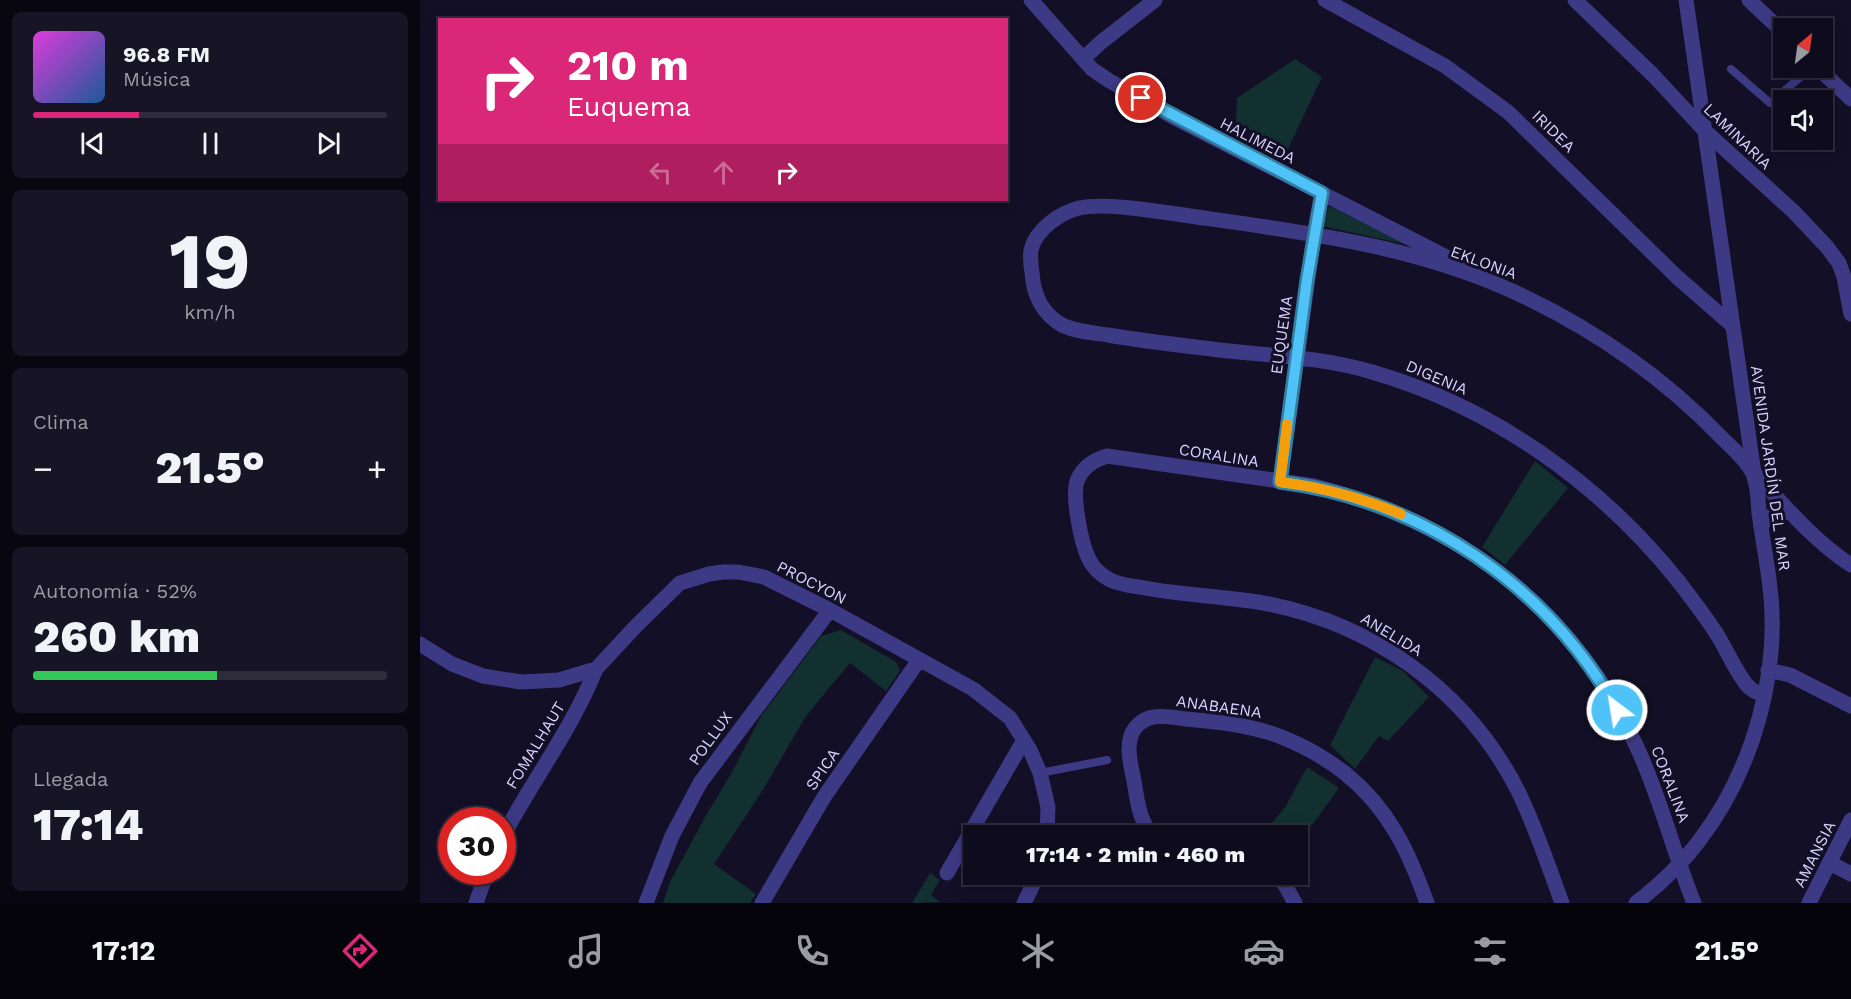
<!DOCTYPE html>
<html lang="es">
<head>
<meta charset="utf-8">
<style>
	body { margin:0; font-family:"Work Sans",sans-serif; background:#171425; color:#f1f3f6; height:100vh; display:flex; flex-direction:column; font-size:22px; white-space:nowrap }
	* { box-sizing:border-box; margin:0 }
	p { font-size:20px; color:#9b9ba3 }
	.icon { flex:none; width:33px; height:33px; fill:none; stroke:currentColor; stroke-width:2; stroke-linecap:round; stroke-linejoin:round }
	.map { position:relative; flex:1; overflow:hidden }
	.panel { display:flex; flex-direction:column; gap:12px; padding:12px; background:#08060f; width:420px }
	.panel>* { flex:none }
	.top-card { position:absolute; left:18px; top:18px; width:570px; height:183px; border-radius:0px; box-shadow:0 3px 15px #0003,0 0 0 2px #2e2b3b; background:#db2777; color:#fff; overflow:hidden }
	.needle { width:39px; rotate:29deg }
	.controls { position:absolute; left:1353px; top:18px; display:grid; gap:12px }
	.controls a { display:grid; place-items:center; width:60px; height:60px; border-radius:0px; background:#0e0b1c; box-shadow:0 3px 15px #0003,0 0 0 2px #2e2b3b; font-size:30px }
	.speed { position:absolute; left:18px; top:807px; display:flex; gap:12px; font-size:30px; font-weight:700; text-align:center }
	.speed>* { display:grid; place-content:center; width:78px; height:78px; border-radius:50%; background:#0e0b1c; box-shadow:0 3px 15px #0003,0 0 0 2px #2e2b3b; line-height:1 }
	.speed .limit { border:9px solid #d22; background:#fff; color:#111 }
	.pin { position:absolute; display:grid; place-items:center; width:51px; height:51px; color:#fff; margin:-26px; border:3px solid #fff; border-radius:50%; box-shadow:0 2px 6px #0007 }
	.me { position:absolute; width:66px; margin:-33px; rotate:329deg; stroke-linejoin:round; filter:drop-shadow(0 0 4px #0008) }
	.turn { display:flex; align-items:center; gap:21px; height:126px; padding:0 30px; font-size:27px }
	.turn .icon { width:78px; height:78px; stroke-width:2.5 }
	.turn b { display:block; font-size:42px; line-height:51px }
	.lanes { display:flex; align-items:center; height:57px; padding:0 30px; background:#0003; justify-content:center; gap:30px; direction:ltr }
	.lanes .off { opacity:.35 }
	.big { font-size:45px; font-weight:800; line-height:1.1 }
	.panel .widget { flex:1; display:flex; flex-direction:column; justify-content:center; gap:9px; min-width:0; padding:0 21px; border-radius:9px; background:#171425 }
	.panel .dial { align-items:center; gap:0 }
	.dial b { font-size:78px; line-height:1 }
	.song { display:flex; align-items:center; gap:18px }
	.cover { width:72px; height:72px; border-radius:9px; background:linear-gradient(135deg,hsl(300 70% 55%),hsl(210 70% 35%)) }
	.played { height:6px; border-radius:3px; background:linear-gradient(90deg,#db2777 30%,#2e2b3b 30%) }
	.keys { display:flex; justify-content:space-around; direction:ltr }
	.heat { display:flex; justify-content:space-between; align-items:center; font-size:33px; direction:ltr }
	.charge { height:9px; border-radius:4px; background:linear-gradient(90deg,#34c759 52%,#2e2b3b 0) }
	.trip { position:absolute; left:543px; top:825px; width:345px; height:60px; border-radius:0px; background:#0e0b1c; box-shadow:0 3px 15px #0003,0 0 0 2px #2e2b3b; font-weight:800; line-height:60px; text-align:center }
	.tabs { display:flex; height:96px; justify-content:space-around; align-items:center; background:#06040b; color:#9b9ba3 }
	.tabs .icon { width:42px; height:42px }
	.tabs .current { color:#db2777 }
	.tabs b { font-size:27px; color:#f1f3f6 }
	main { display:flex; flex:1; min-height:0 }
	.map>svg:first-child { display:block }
</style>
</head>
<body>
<main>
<section class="panel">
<div class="widget">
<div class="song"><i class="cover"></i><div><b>96.8 FM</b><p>Música</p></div></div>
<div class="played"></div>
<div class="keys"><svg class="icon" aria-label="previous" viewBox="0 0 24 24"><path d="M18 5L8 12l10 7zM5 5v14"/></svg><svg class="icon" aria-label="pause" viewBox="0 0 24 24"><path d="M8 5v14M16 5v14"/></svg><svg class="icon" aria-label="next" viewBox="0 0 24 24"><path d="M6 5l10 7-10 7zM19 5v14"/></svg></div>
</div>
<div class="widget dial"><b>19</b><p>km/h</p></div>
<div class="widget"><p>Clima</p>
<div class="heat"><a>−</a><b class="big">21.5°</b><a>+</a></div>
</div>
<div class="widget"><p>Autonomía · 52%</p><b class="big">260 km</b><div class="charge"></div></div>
<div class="widget"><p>Llegada</p><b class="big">17:14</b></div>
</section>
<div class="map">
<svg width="1431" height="903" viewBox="0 0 1431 903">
	<rect width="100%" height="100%" fill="#130f26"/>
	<path fill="#12302f" d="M875,59L902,77L868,149L816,123L817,98Z
		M909,206L989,245L902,226Z
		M1115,461L1148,488L1085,565L1062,547Z
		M421,630L476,662L480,671L466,691L430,663L386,716L341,793L294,864L336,894L330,903H243L250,882L285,817L311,774L341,716L401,636Z
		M955,657L983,671L1009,697L968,741L959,736L935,769L910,745Z
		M887,767L919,788L878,844V836L842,835L866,806Z
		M510,873L520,880L511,895L520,902L492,903Z"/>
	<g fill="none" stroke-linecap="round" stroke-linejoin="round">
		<path stroke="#3d3a85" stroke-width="8" d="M1311,69L1350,103L1391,68
			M620,773L687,760
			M660,836L686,831"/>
		<path stroke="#3d3a85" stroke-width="15" d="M611,0L672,69L688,80L753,117L1042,265
			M905,0L1025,66L1088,112L1257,277L1312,325
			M1155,0L1233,75L1285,131L1374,212L1407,247L1419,263L1424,277L1431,314
			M1329,0L1364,33
			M663,59L680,43L735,0
			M1398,68L1431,99
			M860,482L894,234L902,193
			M0,644L32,664L63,676L101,682L139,680L176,669L216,626L260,583L289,574L303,572H318L344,577L410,610L553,689L590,718L610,750L620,773L628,807L627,836
			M1348,670L1370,675L1431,706
			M734,836C719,823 717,799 714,781C711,765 704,743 715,728C720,722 727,718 734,717C744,715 756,718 766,719C799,722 832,725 864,738C886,747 907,759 926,774C969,809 989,852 1007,903
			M82,838C112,781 152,729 176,669
			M1410,863L1431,874
			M527,873L604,740
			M855,874L865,885L875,903
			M56,903L67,872
			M226,903L252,836L280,783L410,610
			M342,903L404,797L499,660
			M604,903L618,874
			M1142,903C1128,865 1115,825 1097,789C1045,688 949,621 838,602C800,596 762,595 725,588C713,586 701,585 690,580C681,575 672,567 668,557C661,542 652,497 657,481C662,468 674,460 687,456L894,486C1040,523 1151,607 1216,745C1240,796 1253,851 1274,903
			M1216,903C1239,885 1261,865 1279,841C1334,769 1362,669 1349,579C1346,557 1342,535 1339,513C1338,500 1338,481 1331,470C1324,458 1311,447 1301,437C1245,379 1176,331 1103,296C999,246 883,232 770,216C742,212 685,202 659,208C640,213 616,229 611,250C610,254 611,268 612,272C613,295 623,315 644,326C658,332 674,333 688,335C728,342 768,346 809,351C856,356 906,358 952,372C1073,407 1181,484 1259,582C1272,599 1286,617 1298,636C1307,651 1315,670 1326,684C1332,691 1334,691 1344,695
			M1389,903L1431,820"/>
		<path stroke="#3d3a85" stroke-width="15" d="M1266,0L1334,473C1364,505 1394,541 1431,565
			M1341,526C1348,515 1358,511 1371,513"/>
	</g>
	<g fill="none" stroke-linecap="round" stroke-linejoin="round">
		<g stroke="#337fa1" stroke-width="15">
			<path id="route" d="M721,98L902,193L887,280L860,482C1001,500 1128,585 1197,710"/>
		</g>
		<use href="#route" stroke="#4fc3f7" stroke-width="10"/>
		<path stroke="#f59e0b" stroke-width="10" d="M867,424L860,482C902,487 942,498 981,514"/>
	</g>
	<g text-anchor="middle" stroke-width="6" stroke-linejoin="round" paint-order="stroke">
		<g font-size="16" fill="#d9d4ff" stroke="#130f26">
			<text transform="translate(1134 131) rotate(44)" y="6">IRIDEA</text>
			<text transform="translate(1318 136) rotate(44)" y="6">LAMINARIA</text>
			<text transform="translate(838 140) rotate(27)" y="6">HALIMEDA</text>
			<text transform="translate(1064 262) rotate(20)" y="6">EKLONIA</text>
			<text transform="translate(861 335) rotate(-82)" y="6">EUQUEMA</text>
			<text transform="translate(1017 377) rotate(23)" y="6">DIGENIA</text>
			<text transform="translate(799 455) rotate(9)" y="6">CORALINA</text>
			<text transform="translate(1351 468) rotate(82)" y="6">AVENIDA JARDÍN DEL MAR</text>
			<text transform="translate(392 582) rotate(27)" y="6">PROCYON</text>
			<text transform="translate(972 634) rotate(31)" y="6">ANELIDA</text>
			<text transform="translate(799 706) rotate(8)" y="6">ANABAENA</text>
			<text transform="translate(290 738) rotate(-54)" y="6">POLLUX</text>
			<text transform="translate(115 745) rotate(-59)" y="6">FOMALHAUT</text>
			<text transform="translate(402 769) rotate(-56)" y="6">SPICA</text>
			<text transform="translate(1251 784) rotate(69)" y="6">CORALINA</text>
			<text transform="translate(1394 854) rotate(-63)" y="6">AMANSIA</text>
		</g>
	</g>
</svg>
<div class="controls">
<a><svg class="needle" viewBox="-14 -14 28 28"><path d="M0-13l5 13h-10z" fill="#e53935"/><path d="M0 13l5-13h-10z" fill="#9b9ba3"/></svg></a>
<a><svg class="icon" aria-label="sound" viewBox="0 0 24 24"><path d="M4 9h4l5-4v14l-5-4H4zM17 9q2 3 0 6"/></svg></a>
</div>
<div class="speed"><div class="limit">30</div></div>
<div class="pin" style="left:721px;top:98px;background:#d93025"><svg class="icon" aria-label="arrive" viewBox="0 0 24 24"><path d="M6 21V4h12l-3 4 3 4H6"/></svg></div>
<svg class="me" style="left:1197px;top:710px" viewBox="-20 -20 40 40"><circle r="17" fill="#4fc3f7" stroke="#fff" stroke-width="3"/><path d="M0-11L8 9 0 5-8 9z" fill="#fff"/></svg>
<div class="trip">17:14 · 2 min · 460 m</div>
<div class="top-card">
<div class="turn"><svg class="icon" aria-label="right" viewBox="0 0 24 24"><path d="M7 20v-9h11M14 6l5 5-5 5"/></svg><div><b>210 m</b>Euquema</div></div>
<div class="lanes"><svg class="icon off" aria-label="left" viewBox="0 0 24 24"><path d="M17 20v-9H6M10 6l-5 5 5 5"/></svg><svg class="icon off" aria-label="ahead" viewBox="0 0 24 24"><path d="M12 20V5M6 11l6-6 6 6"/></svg><svg class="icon" aria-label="right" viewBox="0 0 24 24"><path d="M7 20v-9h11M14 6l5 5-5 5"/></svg></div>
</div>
</div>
</main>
<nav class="tabs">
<b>17:12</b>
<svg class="icon current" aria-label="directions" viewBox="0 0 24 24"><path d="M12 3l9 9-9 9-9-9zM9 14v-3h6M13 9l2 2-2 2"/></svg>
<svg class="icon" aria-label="music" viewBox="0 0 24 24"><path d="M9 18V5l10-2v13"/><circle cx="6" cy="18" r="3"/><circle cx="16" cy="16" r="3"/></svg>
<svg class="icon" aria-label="phone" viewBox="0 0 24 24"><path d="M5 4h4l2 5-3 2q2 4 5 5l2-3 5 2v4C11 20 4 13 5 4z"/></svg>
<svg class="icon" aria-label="climate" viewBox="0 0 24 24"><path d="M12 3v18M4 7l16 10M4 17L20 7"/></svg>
<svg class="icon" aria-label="car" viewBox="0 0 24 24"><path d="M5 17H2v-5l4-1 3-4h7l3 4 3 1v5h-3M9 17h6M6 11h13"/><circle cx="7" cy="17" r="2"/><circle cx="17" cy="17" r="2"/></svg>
<svg class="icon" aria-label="filters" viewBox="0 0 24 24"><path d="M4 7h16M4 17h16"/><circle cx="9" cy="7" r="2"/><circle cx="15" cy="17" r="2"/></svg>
<b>21.5°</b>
</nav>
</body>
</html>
